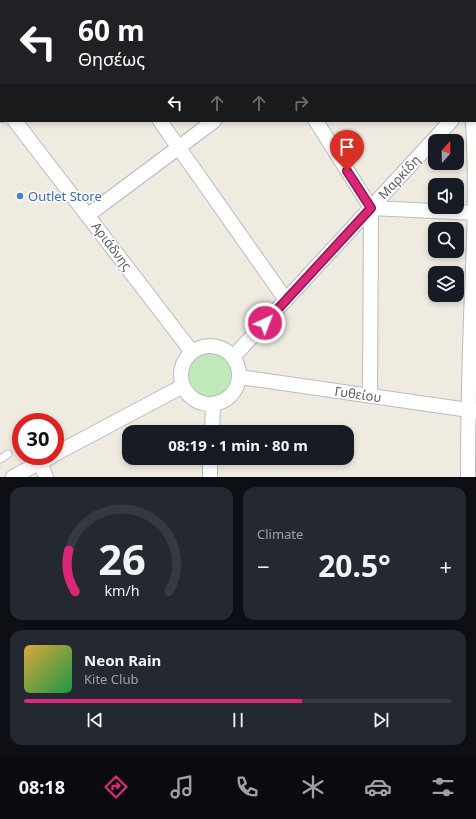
<!DOCTYPE html>
<html lang="en">
<head>
<meta charset="utf-8">
<style>
	body { margin:0; font-family:"Noto Sans",sans-serif; background:#242831; color:#f1f3f6; height:100vh; display:flex; flex-direction:column; font-size:15px; white-space:nowrap }
	* { box-sizing:border-box; margin:0 }
	p { font-size:13px; color:#9ea1a6 }
	.icon { flex:none; width:22px; height:22px; fill:none; stroke:currentColor; stroke-width:2; stroke-linecap:round; stroke-linejoin:round }
	.map { position:relative; height:477px; overflow:hidden }
	.drawer { display:flex; flex-direction:column; gap:10px; padding:10px; background:#0d0f14; flex:1 }
	.drawer>* { flex:none }
	.guide { position:absolute; left:0px; top:0px; width:476px; height:122px; box-shadow:0 2px 6px #0003; background:#202124; color:#fff; overflow:hidden }
	.needle { width:26px; rotate:20deg }
	.fabs { position:absolute; left:428px; top:134px; display:grid; gap:8px }
	.fabs a { display:grid; place-items:center; width:36px; height:36px; border-radius:8px; background:#171b24; box-shadow:0 2px 6px #0003; font-size:20px }
	.speed { position:absolute; left:12px; top:413px; display:flex; gap:8px; font-size:20px; font-weight:700; text-align:center }
	.speed>* { display:grid; place-content:center; width:52px; height:52px; border-radius:50%; background:#171b24; box-shadow:0 2px 6px #0003; line-height:1 }
	.speed .limit { border:6px solid #d22; background:#fff; color:#111 }
	.pin { position:absolute; display:grid; place-items:center; width:34px; height:34px; color:#fff; margin:-41px -17px; border-radius:50% 50% 50% 0; rotate:-45deg; box-shadow:0 0 4px #0007 }
	.pin .icon { rotate:45deg }
	.me { position:absolute; width:44px; margin:-22px; rotate:43deg; stroke-linejoin:round; filter:drop-shadow(0 0 3px #0008) }
	.turn { display:flex; align-items:center; gap:14px; height:84px; padding:0 12px; font-size:18px }
	.turn .icon { width:52px; height:52px; stroke-width:2.5 }
	.turn b { display:block; font-size:28px; line-height:34px }
	.lanes { display:flex; align-items:center; height:38px; padding:0 12px; background:#0003; justify-content:center; gap:20px; direction:ltr }
	.lanes .off { opacity:.35 }
	.big { font-size:30px; font-weight:700; line-height:1.1 }
	.drawer .tile { flex:1; display:flex; flex-direction:column; justify-content:center; gap:6px; min-width:0; padding:0 14px; border-radius:12px; background:#242831 }
	.drawer .dial { align-items:center; gap:0 }
	.dial svg { height:104px; overflow:visible; fill:none; stroke:#363941; stroke-width:7; stroke-linecap:round; text-anchor:middle }
	.dial text { fill:#f1f3f6; stroke:none }
	.song { display:flex; align-items:center; gap:12px }
	.cover { width:48px; height:48px; border-radius:6px; background:linear-gradient(135deg,hsl(40 70% 55%),hsl(140 70% 35%)) }
	.played { height:4px; border-radius:2px; background:linear-gradient(90deg,#db2777 65%,#363941 65%) }
	.keys { display:flex; justify-content:space-around; direction:ltr }
	.heat { display:flex; justify-content:space-between; align-items:center; font-size:22px; direction:ltr }
	.drawer .tiles { flex:1; display:grid; gap:10px; grid-template-columns:1fr 1fr }
	.tile:last-child { grid-column:span 2 }
	.trip { position:absolute; left:122px; top:425px; width:232px; height:40px; border-radius:12px; background:#171b24; box-shadow:0 2px 6px #0003; font-weight:700; line-height:40px; text-align:center }
	.menu { display:flex; height:64px; justify-content:space-around; align-items:center; background:#090b0e; color:#9ea1a6 }
	.menu .icon { width:28px; height:28px }
	.menu .selected { color:#db2777 }
	.menu b { font-size:18px; color:#f1f3f6 }
	.map>svg:first-child { display:block }
</style>
</head>
<body>
<div class="map">
<svg width="476" height="477" viewBox="0 0 476 477">
	<rect width="100%" height="100%" fill="#efebe1"/>
	<path fill="#bfe9bb" d="M187 375a24 24 0 1 1 48 0a24 24 0 1 1-48 0Z"/>
	<g fill="none" stroke-linecap="round" stroke-linejoin="round">
		<g stroke="#b7bbc0" stroke-width="9">
			<path id="service" d="M0,459L8,454"/>
		</g>
		<g stroke="#b7bbc0" stroke-width="13">
			<path id="pedestrian" d="M4,0V1"/>
		</g>
		<g stroke="#b7bbc0" stroke-width="16">
			<path id="minor" d="M460,0V1
				M248,1L249,0
				M350,1L351,0
				M15,121L192,352
				M160,121L286,300
				M316,121L371,208
				M371,208L476,213
				M88,215L214,121
				M181 375a29 29 0 1 1 58 0a29 29 0 1 1-58 0Z
				M233,357L451,121
				M240,377L476,411
				M370,396L371,208
				M212,432L213,404
				M55,454L183,386
				M40,462L46,477
				M13,477L52,456
				M210,477V458
				M468,477C468,407 470,337 473,267C475,219 476,169 473,121"/>
		</g>
		<g stroke="#b7bcc2" stroke-width="22">
			<path id="secondary" d="M77,1L78,0
				M115,1L116,0
				M0,76L1,75
				M0,112H1"/>
		</g>
		<use href="#service" stroke="#fff" stroke-width="7"/>
		<use href="#pedestrian" stroke="#fff" stroke-width="11"/>
		<use href="#minor" stroke="#fff" stroke-width="14"/>
		<use href="#secondary" stroke="#fff" stroke-width="20"/>
	</g>
	<g fill="none" stroke-linecap="round" stroke-linejoin="round">
		<g stroke="#8e194d" stroke-width="10">
			<path id="route" d="M265,323L371,208L347,171"/>
		</g>
		<use href="#route" stroke="#db2777" stroke-width="7"/>
	</g>
	<circle fill="#3f7fe0" stroke="#fff" stroke-width="1.5" cx="20" cy="196" r="4"/>
	<g text-anchor="middle" stroke-width="3" stroke-linejoin="round" paint-order="stroke">
		<g font-size="13" fill="#5a5f64" stroke="#fff">
			<text transform="translate(399 177) rotate(-47)" y="5">Μαρκίδη</text>
			<text transform="translate(112 246) rotate(53)" y="5">Αριάδνης</text>
			<text transform="translate(358 394) rotate(8)" y="5">Γυθείου</text>
		</g>
		<g font-size="13" fill="#366cbe" stroke="#fff" text-anchor="start">
			<text x="28" y="201">Outlet Store</text>
		</g>
	</g>
</svg>
<div class="fabs">
<a><svg class="needle" viewBox="-14 -14 28 28"><path d="M0-13l5 13h-10z" fill="#e53935"/><path d="M0 13l5-13h-10z" fill="#9ea1a6"/></svg></a>
<a><svg class="icon" aria-label="sound" viewBox="0 0 24 24"><path d="M4 9h4l5-4v14l-5-4H4zM17 9q2 3 0 6"/></svg></a>
<a><svg class="icon" aria-label="search" viewBox="0 0 24 24"><circle cx="10" cy="10" r="6"/><path d="M15 15l6 6"/></svg></a>
<a><svg class="icon" aria-label="layers" viewBox="0 0 24 24"><path d="M12 4l9 5-9 5-9-5zM3 14l9 5 9-5"/></svg></a>
</div>
<div class="speed"><div class="limit">30</div></div>
<div class="pin" style="left:347px;top:171px;background:#d93025"><svg class="icon" aria-label="arrive" viewBox="0 0 24 24"><path d="M6 21V4h12l-3 4 3 4H6"/></svg></div>
<svg class="me" style="left:265px;top:323px" viewBox="-20 -20 40 40"><circle r="17" fill="#db2777" stroke="#fff" stroke-width="3"/><path d="M0-11L8 9 0 5-8 9z" fill="#fff"/></svg>
<div class="trip">08:19 · 1 min · 80 m</div>
<div class="guide">
<div class="turn"><svg class="icon" aria-label="left" viewBox="0 0 24 24"><path d="M17 20v-9H6M10 6l-5 5 5 5"/></svg><div><b>60 m</b>Θησέως</div></div>
<div class="lanes"><svg class="icon" aria-label="left" viewBox="0 0 24 24"><path d="M17 20v-9H6M10 6l-5 5 5 5"/></svg><svg class="icon off" aria-label="ahead" viewBox="0 0 24 24"><path d="M12 20V5M6 11l6-6 6 6"/></svg><svg class="icon off" aria-label="ahead" viewBox="0 0 24 24"><path d="M12 20V5M6 11l6-6 6 6"/></svg><svg class="icon off" aria-label="right" viewBox="0 0 24 24"><path d="M7 20v-9h11M14 6l5 5-5 5"/></svg></div>
</div>
</div>
<section class="drawer">
<div class="tiles">
<div class="tile dial"><svg viewBox="0 0 100 80">
<path d="M14 69A42 42 0 1 1 86 69"/>
<path d="M14 69A42 42 0 0 1 9 37" stroke="#db2777"/>
<text x="50" y="56" font-size="32" font-weight="700">26</text>
<text x="50" y="72" font-size="11">km/h</text>
</svg></div>
<div class="tile"><p>Climate</p>
<div class="heat"><a>−</a><b class="big">20.5°</b><a>+</a></div>
</div>
<div class="tile">
<div class="song"><i class="cover"></i><div><b>Neon Rain</b><p>Kite Club</p></div></div>
<div class="played"></div>
<div class="keys"><svg class="icon" aria-label="previous" viewBox="0 0 24 24"><path d="M18 5L8 12l10 7zM5 5v14"/></svg><svg class="icon" aria-label="pause" viewBox="0 0 24 24"><path d="M8 5v14M16 5v14"/></svg><svg class="icon" aria-label="next" viewBox="0 0 24 24"><path d="M6 5l10 7-10 7zM19 5v14"/></svg></div>
</div>
</div>
</section>
<nav class="menu">
<b>08:18</b>
<svg class="icon selected" aria-label="directions" viewBox="0 0 24 24"><path d="M12 3l9 9-9 9-9-9zM9 14v-3h6M13 9l2 2-2 2"/></svg>
<svg class="icon" aria-label="music" viewBox="0 0 24 24"><path d="M9 18V5l10-2v13"/><circle cx="6" cy="18" r="3"/><circle cx="16" cy="16" r="3"/></svg>
<svg class="icon" aria-label="phone" viewBox="0 0 24 24"><path d="M5 4h4l2 5-3 2q2 4 5 5l2-3 5 2v4C11 20 4 13 5 4z"/></svg>
<svg class="icon" aria-label="climate" viewBox="0 0 24 24"><path d="M12 3v18M4 7l16 10M4 17L20 7"/></svg>
<svg class="icon" aria-label="car" viewBox="0 0 24 24"><path d="M5 17H2v-5l4-1 3-4h7l3 4 3 1v5h-3M9 17h6M6 11h13"/><circle cx="7" cy="17" r="2"/><circle cx="17" cy="17" r="2"/></svg>
<svg class="icon" aria-label="filters" viewBox="0 0 24 24"><path d="M4 7h16M4 17h16"/><circle cx="9" cy="7" r="2"/><circle cx="15" cy="17" r="2"/></svg>
</nav>
</body>
</html>
